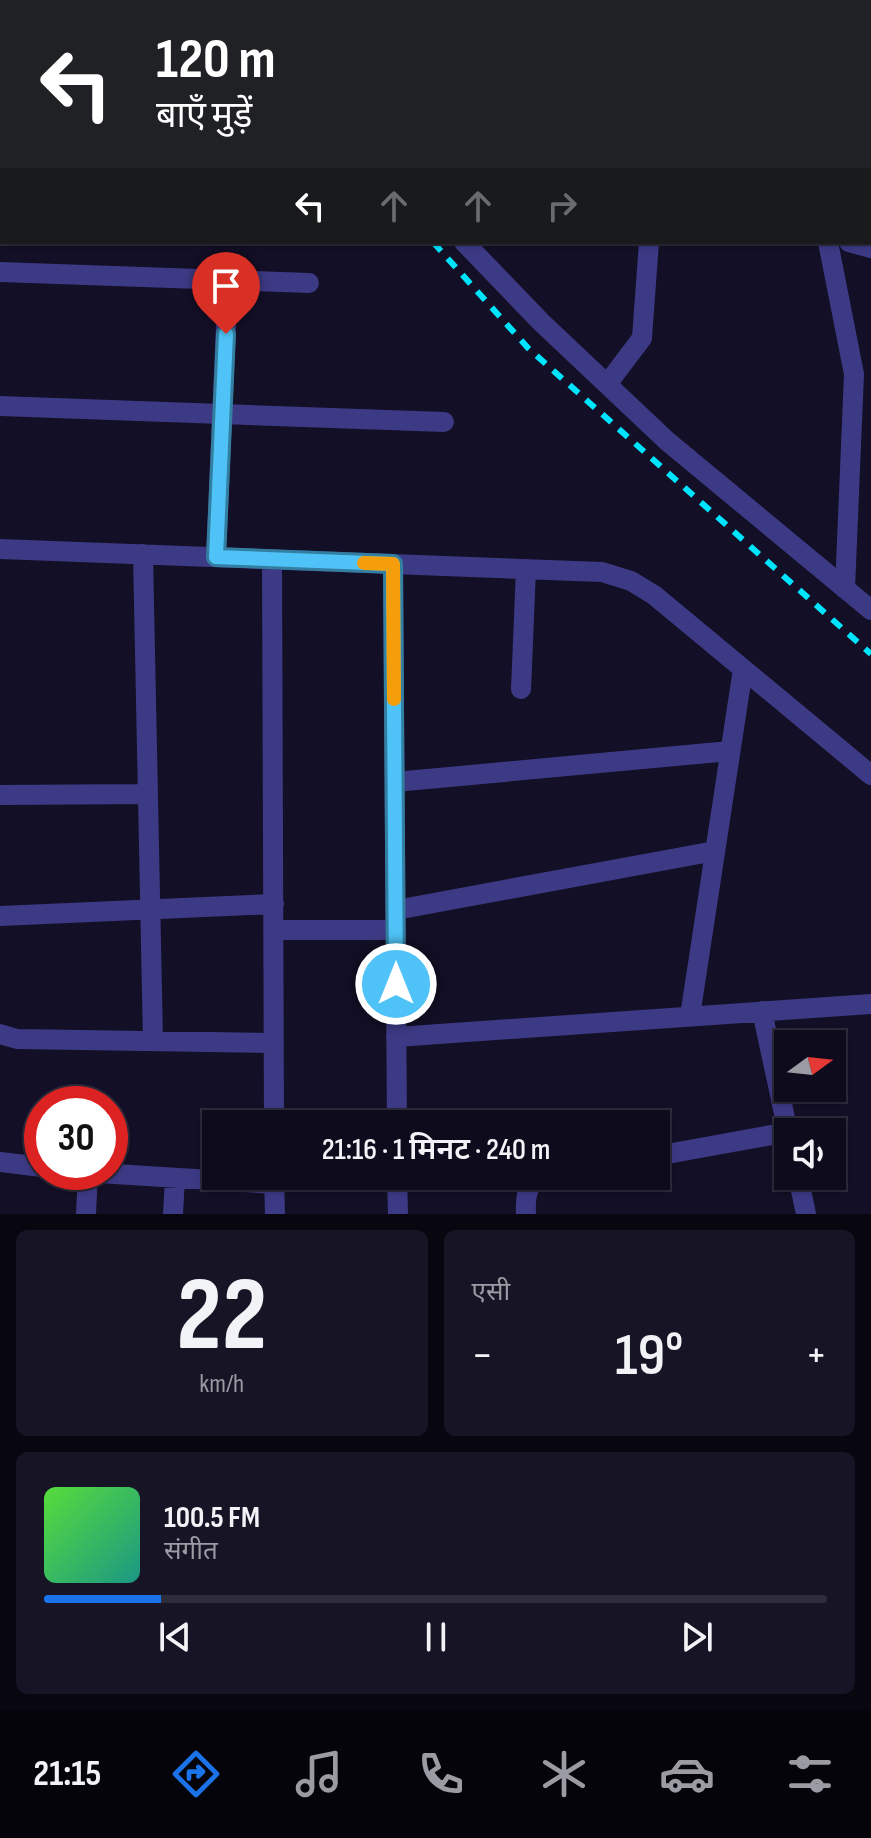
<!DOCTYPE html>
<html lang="hi">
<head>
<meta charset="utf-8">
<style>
	body { margin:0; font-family:"Sofia Sans Condensed","Noto Sans Devanagari",sans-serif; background:#171425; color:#f1f3f6; height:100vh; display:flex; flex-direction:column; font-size:30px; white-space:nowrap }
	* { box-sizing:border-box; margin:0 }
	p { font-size:26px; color:#9b9ba3 }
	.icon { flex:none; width:44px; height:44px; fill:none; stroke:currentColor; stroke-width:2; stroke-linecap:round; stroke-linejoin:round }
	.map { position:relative; height:1214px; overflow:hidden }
	.side { display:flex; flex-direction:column; gap:16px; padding:16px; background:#08060f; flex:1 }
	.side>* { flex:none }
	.hud { position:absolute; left:0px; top:0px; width:872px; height:244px; box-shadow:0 2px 6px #0004,0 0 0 2px #2e2b3b; background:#202124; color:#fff; overflow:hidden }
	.needle { width:52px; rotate:75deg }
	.fabs { position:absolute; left:774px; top:1030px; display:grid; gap:16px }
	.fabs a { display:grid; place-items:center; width:72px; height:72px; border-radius:0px; background:#0e0b1c; box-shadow:0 2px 6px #0004,0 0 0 2px #2e2b3b; font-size:40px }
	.speed { position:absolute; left:24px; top:1086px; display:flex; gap:16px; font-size:40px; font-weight:700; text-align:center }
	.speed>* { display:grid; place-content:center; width:104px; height:104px; border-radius:50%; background:#0e0b1c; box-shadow:0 2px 6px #0004,0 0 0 2px #2e2b3b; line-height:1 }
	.speed .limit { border:12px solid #d22; background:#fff; color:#111 }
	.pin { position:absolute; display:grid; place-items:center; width:68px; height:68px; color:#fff; margin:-82px -34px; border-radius:50% 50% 50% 0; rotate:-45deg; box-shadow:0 0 8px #0007 }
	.pin .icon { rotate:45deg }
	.me { position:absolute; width:88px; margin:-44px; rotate:0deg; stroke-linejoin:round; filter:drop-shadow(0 0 6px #0008) }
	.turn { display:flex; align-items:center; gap:28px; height:168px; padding:0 24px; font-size:36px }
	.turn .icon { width:104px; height:104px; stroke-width:2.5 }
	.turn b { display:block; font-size:56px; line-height:68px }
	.lanes { display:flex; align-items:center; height:76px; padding:0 24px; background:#0003; justify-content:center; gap:40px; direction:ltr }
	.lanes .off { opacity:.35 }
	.big { font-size:60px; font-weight:600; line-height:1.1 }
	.side .widget { flex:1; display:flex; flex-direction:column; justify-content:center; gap:12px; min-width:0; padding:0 28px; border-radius:12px; background:#171425 }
	.side .dial { align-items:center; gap:0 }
	.dial b { font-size:104px; line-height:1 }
	.song { display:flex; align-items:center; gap:24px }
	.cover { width:96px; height:96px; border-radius:12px; background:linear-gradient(135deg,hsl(110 70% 55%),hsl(170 70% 35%)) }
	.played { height:8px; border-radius:4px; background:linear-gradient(90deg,#1a73e8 15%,#2e2b3b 15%) }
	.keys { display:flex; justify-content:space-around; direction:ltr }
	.heat { display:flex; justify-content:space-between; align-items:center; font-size:44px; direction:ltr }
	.side .tiles { flex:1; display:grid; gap:16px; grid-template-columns:1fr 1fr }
	.widget:last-child { grid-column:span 2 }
	.trip { position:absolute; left:202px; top:1110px; width:468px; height:80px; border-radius:0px; background:#0e0b1c; box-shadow:0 2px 6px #0004,0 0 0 2px #2e2b3b; font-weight:600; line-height:80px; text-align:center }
	.tabs { display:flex; height:128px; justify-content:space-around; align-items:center; background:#06040b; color:#9b9ba3 }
	.tabs .icon { width:56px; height:56px }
	.tabs .on { color:#1a73e8 }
	.tabs b { font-size:36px; color:#f1f3f6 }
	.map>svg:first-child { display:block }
</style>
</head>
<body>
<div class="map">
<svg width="871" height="1214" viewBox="0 0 871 1214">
	<rect width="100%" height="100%" fill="#130f26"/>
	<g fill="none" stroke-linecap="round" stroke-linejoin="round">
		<path stroke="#3d3a85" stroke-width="20" d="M297,0L298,2
			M538,0V2
			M706,0V2
			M109,2V0
			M609,2L634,0
			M0,110H2
			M464,242L541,322L667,441L871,610
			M828,242L854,374L845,589
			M849,242L871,248
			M0,272L309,283
			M608,383L642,338L649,242
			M0,406L444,422
			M0,549L602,572L631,581L654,595L871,775
			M143,554L153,1041
			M216,557L228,280
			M272,560L274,1124
			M393,564L397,1124
			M521,689L526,569
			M395,782L730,751
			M0,795L147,794
			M396,910L715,851
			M0,916L274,904
			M274,930H395
			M762,1011L788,1132
			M690,1016L743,669
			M0,1034L17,1039L274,1043
			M396,1037L871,1004
			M656,1156L788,1132
			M0,1162L42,1167
			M82,1172L275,1184
			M274,1176L275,1214
			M397,1176L398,1214
			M798,1176L806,1214
			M86,1214L88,1173
			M173,1214L175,1178
			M526,1214C525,1195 527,1180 548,1176"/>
		<path stroke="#00e5ff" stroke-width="6" stroke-dasharray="12 10" stroke-linecap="butt" d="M243,0L244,2
			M433,242L528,348L871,654"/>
	</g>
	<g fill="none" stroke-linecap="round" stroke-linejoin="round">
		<g stroke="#337fa1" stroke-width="20">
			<path id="route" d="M226,334L216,557L393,564L396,984"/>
		</g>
		<use href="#route" stroke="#4fc3f7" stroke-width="14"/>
		<path stroke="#f59e0b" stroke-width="14" d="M364,563L393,564L394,699"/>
	</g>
</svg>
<div class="fabs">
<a><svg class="needle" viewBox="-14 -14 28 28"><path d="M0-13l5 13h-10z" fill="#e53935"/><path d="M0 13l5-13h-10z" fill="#9b9ba3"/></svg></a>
<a><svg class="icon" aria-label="sound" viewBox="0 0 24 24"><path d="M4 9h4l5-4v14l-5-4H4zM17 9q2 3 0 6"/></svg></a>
</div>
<div class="speed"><div class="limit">30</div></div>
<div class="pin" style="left:226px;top:334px;background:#d93025"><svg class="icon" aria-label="arrive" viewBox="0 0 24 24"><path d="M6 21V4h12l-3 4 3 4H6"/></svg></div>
<svg class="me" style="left:396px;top:984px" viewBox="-20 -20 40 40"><circle r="17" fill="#4fc3f7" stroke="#fff" stroke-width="3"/><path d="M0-11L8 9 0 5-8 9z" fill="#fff"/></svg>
<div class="trip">21:16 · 1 मिनट · 240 m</div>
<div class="hud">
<div class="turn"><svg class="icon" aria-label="left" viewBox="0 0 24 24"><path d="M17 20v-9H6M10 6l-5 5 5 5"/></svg><div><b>120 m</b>बाएँ मुड़ें</div></div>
<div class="lanes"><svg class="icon" aria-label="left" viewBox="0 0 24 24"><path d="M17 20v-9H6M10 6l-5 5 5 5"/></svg><svg class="icon off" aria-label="ahead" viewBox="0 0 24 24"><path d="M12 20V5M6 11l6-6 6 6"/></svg><svg class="icon off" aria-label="ahead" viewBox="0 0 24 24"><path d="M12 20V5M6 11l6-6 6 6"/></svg><svg class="icon off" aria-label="right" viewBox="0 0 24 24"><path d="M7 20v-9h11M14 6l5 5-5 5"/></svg></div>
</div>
</div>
<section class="side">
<div class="tiles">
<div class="widget dial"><b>22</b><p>km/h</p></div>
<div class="widget"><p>एसी</p>
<div class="heat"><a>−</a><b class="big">19°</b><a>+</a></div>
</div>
<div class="widget">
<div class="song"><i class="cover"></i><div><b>100.5 FM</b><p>संगीत</p></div></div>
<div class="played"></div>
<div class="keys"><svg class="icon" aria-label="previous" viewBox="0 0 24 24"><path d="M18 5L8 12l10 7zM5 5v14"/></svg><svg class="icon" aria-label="pause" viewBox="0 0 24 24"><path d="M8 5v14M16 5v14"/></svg><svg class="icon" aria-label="next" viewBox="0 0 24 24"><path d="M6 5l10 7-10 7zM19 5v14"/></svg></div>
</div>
</div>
</section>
<nav class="tabs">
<b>21:15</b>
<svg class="icon on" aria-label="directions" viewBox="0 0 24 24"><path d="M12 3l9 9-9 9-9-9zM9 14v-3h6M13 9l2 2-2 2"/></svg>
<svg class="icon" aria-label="music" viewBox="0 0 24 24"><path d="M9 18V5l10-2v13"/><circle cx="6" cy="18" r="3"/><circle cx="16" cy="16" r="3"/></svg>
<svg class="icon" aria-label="phone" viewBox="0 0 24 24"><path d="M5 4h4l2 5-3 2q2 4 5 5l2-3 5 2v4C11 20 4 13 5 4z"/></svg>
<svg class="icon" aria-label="climate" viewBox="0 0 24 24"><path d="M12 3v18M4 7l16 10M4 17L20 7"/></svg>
<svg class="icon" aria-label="car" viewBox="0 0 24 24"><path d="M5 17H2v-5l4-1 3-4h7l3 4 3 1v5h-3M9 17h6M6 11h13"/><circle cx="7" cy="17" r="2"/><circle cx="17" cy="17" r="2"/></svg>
<svg class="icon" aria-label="filters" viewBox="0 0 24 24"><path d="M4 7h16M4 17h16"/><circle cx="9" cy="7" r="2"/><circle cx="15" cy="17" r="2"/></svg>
</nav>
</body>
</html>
